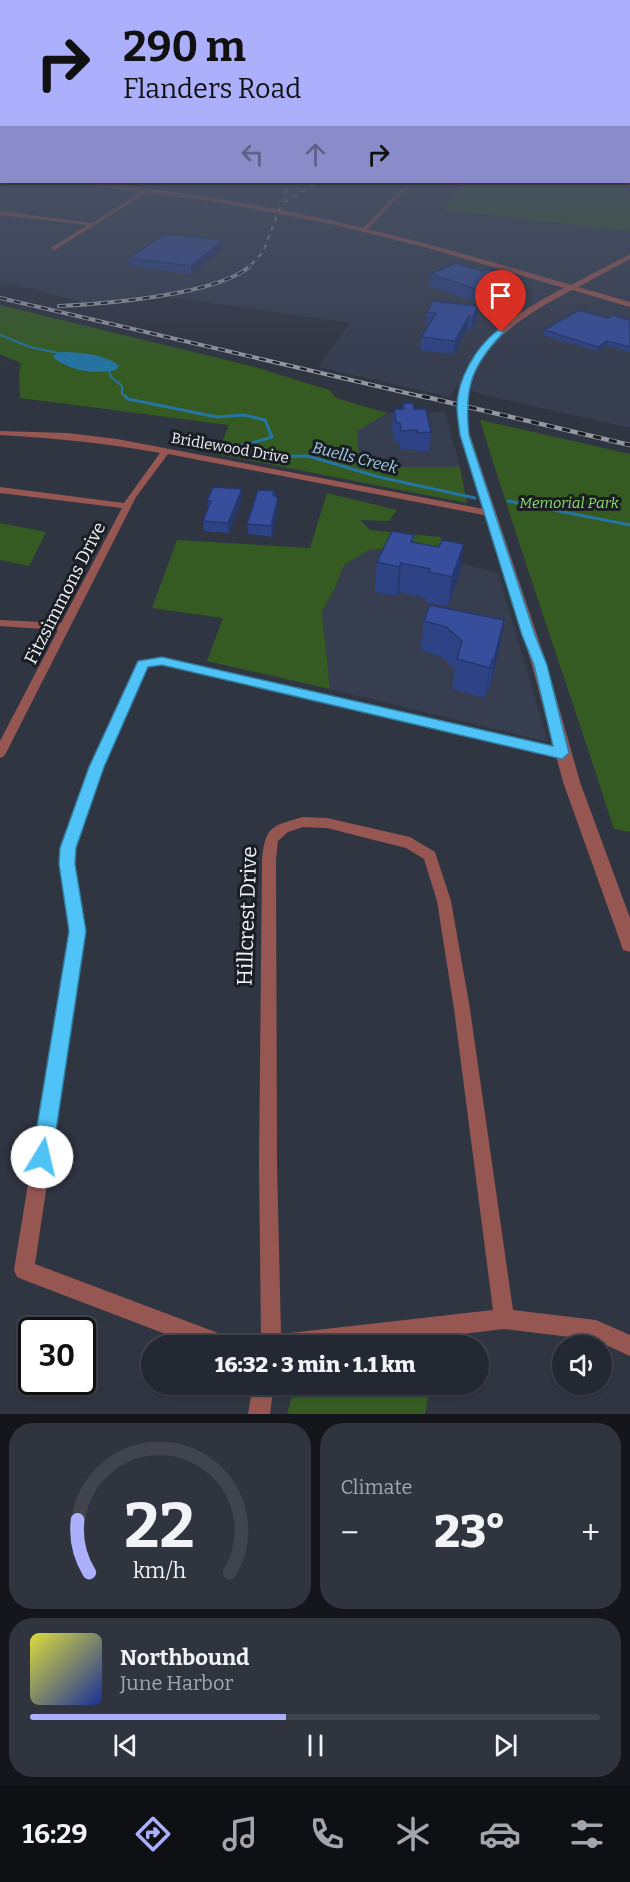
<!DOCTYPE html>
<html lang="en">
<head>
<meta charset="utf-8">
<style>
	body { margin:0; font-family:Bitter,serif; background:#30343e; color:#f1f3f6; height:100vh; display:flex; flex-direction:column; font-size:22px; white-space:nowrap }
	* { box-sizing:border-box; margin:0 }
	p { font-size:20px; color:#a3a6ac }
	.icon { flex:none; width:33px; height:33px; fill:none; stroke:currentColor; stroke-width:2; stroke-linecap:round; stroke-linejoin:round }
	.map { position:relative; height:1414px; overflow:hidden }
	.side { display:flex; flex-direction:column; gap:9px; padding:9px; background:#14161c; flex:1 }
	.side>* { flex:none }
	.banner { position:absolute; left:0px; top:0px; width:630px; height:183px; box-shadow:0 2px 4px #0004,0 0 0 2px #41444d; background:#acaffb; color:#111; overflow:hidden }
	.buttons { position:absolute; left:552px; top:1335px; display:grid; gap:12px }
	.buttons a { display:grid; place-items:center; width:60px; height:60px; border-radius:50%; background:#242832; box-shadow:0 2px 4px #0004,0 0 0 2px #41444d; font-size:30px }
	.speed { position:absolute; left:18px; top:1317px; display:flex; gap:12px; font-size:30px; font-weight:700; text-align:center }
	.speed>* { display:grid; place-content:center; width:78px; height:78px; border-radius:50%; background:#242832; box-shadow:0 2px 4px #0004,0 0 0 2px #41444d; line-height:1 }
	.speed .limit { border:3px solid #111; border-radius:9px; background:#fff; color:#111 }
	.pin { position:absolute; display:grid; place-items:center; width:51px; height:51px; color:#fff; margin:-62px -26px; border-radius:50% 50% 50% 0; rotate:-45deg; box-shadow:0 0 6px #0007 }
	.pin .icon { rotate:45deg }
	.me { position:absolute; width:66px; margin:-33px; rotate:9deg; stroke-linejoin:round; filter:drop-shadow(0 0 4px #0008) }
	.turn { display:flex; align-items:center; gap:21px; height:126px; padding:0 24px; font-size:27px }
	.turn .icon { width:78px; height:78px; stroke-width:2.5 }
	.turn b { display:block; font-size:42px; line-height:51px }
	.lanes { display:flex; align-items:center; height:57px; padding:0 24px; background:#0003; justify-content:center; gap:30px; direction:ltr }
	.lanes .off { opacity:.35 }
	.big { font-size:45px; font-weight:800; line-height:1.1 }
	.side .tile { flex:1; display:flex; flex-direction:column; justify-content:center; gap:9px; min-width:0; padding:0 21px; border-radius:24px; background:#30343e }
	.side .dial { align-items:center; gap:0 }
	.dial svg { height:156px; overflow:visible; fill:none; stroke:#41444d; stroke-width:7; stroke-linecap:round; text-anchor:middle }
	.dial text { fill:#f1f3f6; stroke:none }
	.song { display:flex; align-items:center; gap:18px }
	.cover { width:72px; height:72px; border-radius:9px; background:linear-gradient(135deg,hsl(60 70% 55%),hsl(230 70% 35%)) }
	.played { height:6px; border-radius:3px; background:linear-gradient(90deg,#acaffb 45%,#41444d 45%) }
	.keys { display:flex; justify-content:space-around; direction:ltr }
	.heat { display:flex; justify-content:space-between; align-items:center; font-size:33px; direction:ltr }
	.side .tiles { flex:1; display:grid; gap:9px; grid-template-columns:1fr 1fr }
	.tile:last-child { grid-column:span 2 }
	.trip { position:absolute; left:141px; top:1335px; width:348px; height:60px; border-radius:30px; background:#242832; box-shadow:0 2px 4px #0004,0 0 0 2px #41444d; font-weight:800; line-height:60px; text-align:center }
	.dock { display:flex; height:96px; justify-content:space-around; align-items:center; background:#0e1014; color:#a3a6ac }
	.dock .icon { width:42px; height:42px }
	.dock .active { color:#acaffb }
	.dock b { font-size:27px; color:#f1f3f6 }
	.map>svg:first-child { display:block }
</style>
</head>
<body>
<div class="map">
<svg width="630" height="1414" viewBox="0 0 630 1414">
	<rect width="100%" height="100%" fill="#303542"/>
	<path fill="#373e50" d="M0,167L2,182H628L630,167V428L484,395L456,386L450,397L318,367L350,323L149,294L127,299L82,302L0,281Z
		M445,412L460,467H391L358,458L357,431L366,423L387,413Z
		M371,549L415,551L498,573L548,742L330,689L322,612L335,588L344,565Z"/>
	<path fill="#355b23" d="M464,182H621L630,201V231L443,210Z
		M0,305L255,367L329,390L336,398L387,413L357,431L359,458L391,467H460L467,503L217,454L229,425L20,398L19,375L21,363L0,354Z
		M480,420L630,454V832L614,829C570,692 522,557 480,420Z
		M327,493L397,510L389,521L360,520L370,530L440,537L449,550L371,549L344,565L335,588L322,612L330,689L207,661L223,618L152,608L177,540L310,548Z
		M0,523L46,532L29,566L0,560Z
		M295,1385V1384L431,1385L425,1414H287Z"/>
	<path fill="#2574a1" d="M60,352C78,352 106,354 119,366L116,370C96,374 73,372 55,359L53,356Z"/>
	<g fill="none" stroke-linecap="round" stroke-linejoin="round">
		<path stroke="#2574a1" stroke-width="2" d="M0,335L30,347L58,353
			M109,371L111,377L122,386V394L127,398"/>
		<path stroke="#2574a1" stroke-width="3" d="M125,396L128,399L217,417L244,415L265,420L272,437L241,446L244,453L261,457L308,456L379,477L475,498
			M508,501L630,525"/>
		<path fill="#965753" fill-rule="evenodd" d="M408,182H412L366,231H362V229Z
			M146,189L151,190L53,251L51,248L87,225L0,215V211L92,223Z
			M0,431L67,433L117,439L489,510L494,513L489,516L168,454L136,497L6,753L4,756L0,758V741L58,630L0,626V620L61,623L122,508L0,493V487L124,503L160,453C107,443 54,438 0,435Z
			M162,657L562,748L566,750L568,753L566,756L562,758L162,665L147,667L103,767L75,848L74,864L85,931L35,1264L226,1336L233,1339L236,1346H197L24,1280L17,1277L14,1270L69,931L60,864L61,848L91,767L137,664L143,660Z
			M303,817L327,818L410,837L435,852L451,901L470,1009L513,1310L596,1320L630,1335V1356L595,1340L504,1329L362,1346H259L261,1341L259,1164L262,860C265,826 272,826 303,817ZM303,827L327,828L406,848L424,859L437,901L454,1009L493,1310L281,1334L277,1164L276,860L278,841L288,832Z
			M253,1384H274L270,1414H248Z"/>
		<path fill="#965753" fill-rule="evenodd" d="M0,174H2V178H0Z
			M628,179L630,180V187L625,182H628Z
			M65,182C99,178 139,188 173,192C309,210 440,246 571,285L630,254V259L578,287L630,302V307L572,290C512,321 455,358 470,435L547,665L580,782L630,918V952L623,950L621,944L563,782L532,665L460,435C446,358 504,319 564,288L428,248L327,223L216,202Z"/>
		<g stroke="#9397a2" stroke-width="2">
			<path id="rail-far2" d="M280,205L318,182
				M248,268L263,252L290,182"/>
		</g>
		<g stroke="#9397a2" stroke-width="4">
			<path id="rail-far1" d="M0,298L428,398
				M59,306C104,304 215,295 249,267"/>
		</g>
		<g stroke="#9397a2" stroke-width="4.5">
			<path id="rail" d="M422,396L630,445"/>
		</g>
		<use href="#rail-far2" stroke="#1a1d22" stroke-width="1.5" stroke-dasharray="5" stroke-linecap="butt"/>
		<use href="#rail-far1" stroke="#1a1d22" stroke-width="2" stroke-dasharray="7" stroke-linecap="butt"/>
		<use href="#rail" stroke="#1a1d22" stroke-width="3" stroke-dasharray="8" stroke-linecap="butt"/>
	</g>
	<path fill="#2e4385" d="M223,240V248L191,274L130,266L129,258Z
		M482,271L520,283L518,295L493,307L429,286L430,274Z
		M478,306L477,318L471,330L467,329L454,354L420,350L421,337L429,324H426L427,312Z
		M608,318L630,320V352L606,345L597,351L543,335L544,330Z
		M403,403L414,409L431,432L429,451H416L415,449H400L399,442H394L392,427L394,409H402Z
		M242,489V499L229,533L204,531L203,521L208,509L207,501Z
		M275,491V496L278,508L272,537L248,534L247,524Z
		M414,535L413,542L460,573L448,606L425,602L426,598L399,592L397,596L375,592L377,562Z
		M430,605L499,650L489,690H487L485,698L452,689L455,669L442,657L421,650L424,621Z"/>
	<path fill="#26376c" d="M223,240V248L191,274V266Z
		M520,283L518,295L493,307L495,295Z
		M478,306L477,318L471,330L473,317Z
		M469,316L467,329L454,354L455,341Z
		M607,341L606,345L597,351L598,347Z
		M242,489V499L229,533L228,523Z
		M278,498V508L272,537L271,526Z
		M464,544L460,573L448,606L452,577Z
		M401,563L399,592L397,596L399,567Z
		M504,620L499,650L489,690L494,660Z
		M492,660L487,690L485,698L490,668Z"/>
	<path fill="#364e9b" stroke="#26376c" stroke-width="1.5" d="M165,234L223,240L191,266L129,258Z
		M456,263L482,271L488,269L508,274L502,277L520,283L495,295L430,274Z
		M433,301L478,306L473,317L469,316L455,341L421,337L436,313L427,312Z
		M579,310L608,318L612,315L630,320V347L607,341L598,347L544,330Z
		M403,403H413L414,409H426L431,432L417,433V430L401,431L400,423H396L394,409H404Z
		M213,487L242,489L228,523L203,521L211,501H207Z
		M258,490L275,491L273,495L278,498L271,526L247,524Z
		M392,531L414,535L411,542L439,547L442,540L464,544L452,577L428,572L430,569L401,563L399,567L377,562Z
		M430,605L504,620L494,660H492L490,668L457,659L462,641L446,627L424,621Z"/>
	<linearGradient id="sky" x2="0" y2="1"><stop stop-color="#1a1d24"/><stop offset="0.46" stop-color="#485165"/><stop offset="1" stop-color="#485165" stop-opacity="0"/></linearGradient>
	<rect width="630" height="365" fill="url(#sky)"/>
	<path fill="#4fc3f7" stroke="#337fa1" stroke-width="1.5" d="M498,330L504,332C471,366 464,388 469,435L535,635L547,665L569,753L562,759L162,665L148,667L104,767L76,848L75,864L86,931L52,1157L49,1164L42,1167L35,1164L32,1157L69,931L59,864L60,848L89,767L138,661L162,657L553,746L534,665L522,635L460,435C459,426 457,416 457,407C457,379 476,347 498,330Z"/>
	<g text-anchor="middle" stroke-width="6" stroke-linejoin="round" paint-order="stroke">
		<g font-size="15" fill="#eff2fa" stroke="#1a1d22">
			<text transform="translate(230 448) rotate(10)" y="5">Bridlewood Drive</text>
		</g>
		<g font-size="15" font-style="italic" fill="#91da70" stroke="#1a1d22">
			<text x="569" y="508">Memorial Park</text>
		</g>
		<g font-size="16" font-style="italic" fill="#a5d1ef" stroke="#1a1d22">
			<text transform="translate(355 457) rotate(14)" y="6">Buells Creek</text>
		</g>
		<g font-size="18" fill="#eff2fa" stroke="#1a1d22">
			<text transform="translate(65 593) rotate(-63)" y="6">Fitzsimmons Drive</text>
		</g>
		<g font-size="21" fill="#eff2fa" stroke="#1a1d22">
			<text transform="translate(247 916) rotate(-88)" y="7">Hillcrest Drive</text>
		</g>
	</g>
</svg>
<div class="buttons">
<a><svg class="icon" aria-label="sound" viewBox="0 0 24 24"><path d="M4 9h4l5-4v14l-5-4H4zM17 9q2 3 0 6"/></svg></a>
</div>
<div class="speed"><div class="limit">30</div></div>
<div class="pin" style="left:501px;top:332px;background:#d93025"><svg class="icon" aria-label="arrive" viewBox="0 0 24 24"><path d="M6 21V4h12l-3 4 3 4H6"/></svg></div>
<svg class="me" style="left:42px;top:1157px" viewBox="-20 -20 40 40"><circle r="19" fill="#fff"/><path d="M0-13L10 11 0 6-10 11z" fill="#4fc3f7"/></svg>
<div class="trip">16:32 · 3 min · 1.1 km</div>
<div class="banner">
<div class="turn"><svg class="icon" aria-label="right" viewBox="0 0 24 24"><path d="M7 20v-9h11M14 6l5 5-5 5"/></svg><div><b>290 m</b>Flanders Road</div></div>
<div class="lanes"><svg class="icon off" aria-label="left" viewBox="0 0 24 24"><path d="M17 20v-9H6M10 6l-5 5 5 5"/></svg><svg class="icon off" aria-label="ahead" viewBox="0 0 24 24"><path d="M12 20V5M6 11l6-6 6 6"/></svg><svg class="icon" aria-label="right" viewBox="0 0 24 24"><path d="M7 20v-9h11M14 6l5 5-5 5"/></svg></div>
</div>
</div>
<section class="side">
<div class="tiles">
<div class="tile dial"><svg viewBox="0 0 100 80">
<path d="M14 69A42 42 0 1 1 86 69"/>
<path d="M14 69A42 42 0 0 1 8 42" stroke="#acaffb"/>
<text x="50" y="56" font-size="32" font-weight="700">22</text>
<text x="50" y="72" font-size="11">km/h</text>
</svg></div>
<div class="tile"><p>Climate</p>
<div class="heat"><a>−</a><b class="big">23°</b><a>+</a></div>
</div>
<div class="tile">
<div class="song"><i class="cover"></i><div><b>Northbound</b><p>June Harbor</p></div></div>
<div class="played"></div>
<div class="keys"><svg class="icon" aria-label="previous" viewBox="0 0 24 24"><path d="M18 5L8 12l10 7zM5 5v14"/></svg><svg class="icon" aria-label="pause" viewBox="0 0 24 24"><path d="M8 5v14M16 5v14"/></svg><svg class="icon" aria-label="next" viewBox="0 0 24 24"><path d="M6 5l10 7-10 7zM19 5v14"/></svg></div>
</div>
</div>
</section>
<nav class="dock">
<b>16:29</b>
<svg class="icon active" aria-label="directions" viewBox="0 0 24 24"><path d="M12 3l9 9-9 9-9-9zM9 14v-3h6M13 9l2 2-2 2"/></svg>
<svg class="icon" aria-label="music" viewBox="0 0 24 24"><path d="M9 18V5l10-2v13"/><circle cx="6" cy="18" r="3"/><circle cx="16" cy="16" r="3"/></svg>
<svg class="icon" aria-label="phone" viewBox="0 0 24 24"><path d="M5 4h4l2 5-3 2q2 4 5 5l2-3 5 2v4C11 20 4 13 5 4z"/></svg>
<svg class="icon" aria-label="climate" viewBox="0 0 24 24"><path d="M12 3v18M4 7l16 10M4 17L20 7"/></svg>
<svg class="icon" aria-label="car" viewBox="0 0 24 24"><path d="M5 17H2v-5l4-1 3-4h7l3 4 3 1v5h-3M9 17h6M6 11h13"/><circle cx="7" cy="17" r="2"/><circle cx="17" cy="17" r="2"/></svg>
<svg class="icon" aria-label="filters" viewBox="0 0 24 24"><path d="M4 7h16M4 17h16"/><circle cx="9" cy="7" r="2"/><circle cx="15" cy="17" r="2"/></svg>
</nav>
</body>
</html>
